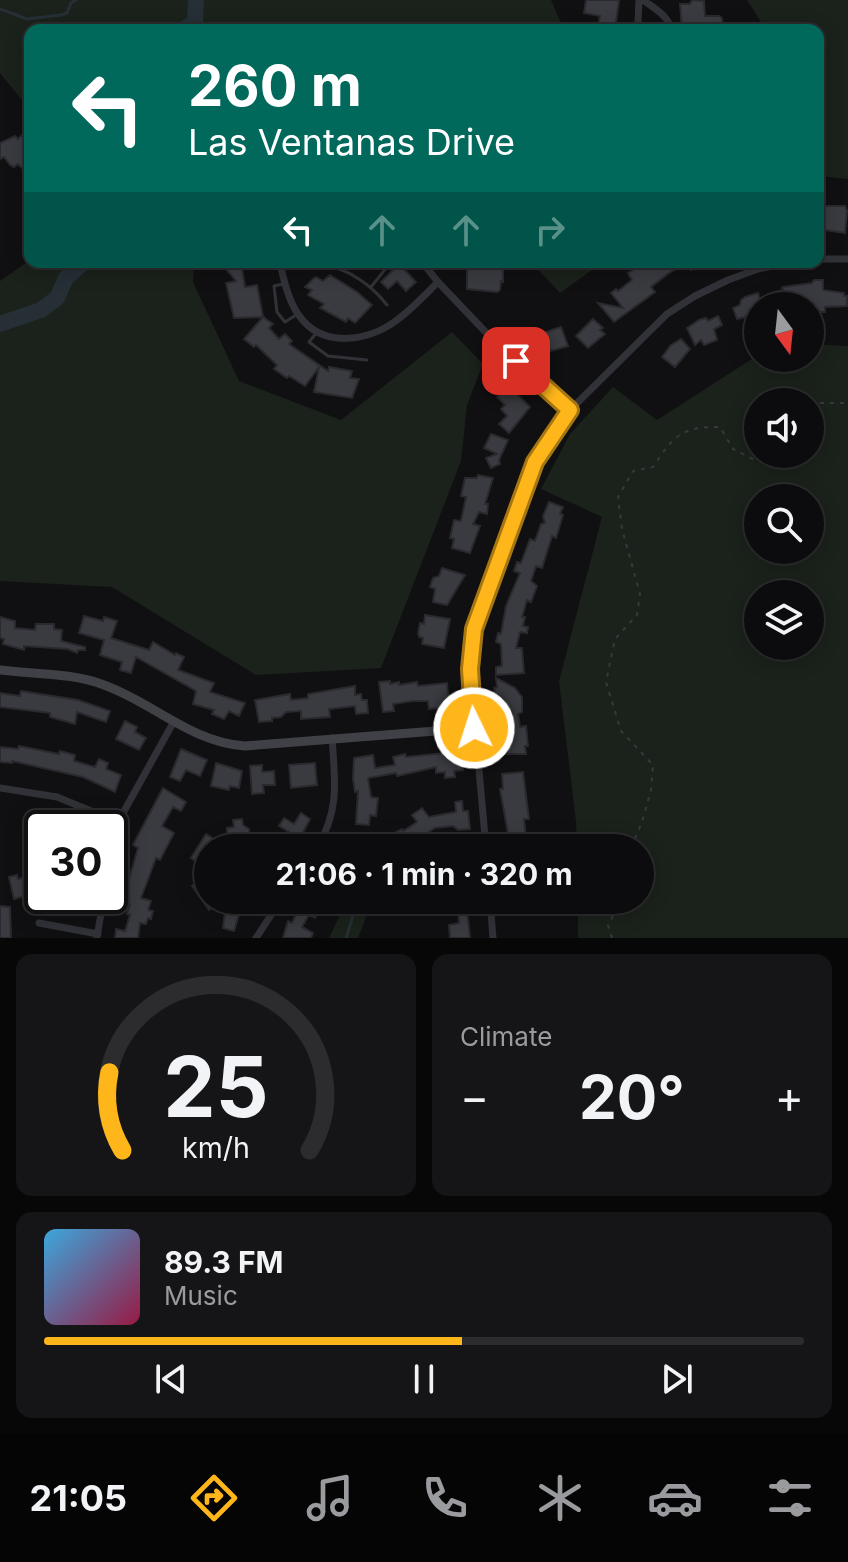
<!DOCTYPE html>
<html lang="en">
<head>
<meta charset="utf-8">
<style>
	body { margin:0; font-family:Inter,sans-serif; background:#151517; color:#f1f3f6; height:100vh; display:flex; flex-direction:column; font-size:30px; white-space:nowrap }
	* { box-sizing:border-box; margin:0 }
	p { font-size:26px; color:#9a9b9e }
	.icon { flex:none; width:44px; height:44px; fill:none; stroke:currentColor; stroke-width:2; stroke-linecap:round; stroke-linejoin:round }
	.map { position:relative; height:938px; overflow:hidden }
	.sheet { display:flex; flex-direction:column; gap:16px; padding:16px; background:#070708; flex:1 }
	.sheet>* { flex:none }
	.top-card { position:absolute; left:24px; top:24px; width:800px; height:244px; border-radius:16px; box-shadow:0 4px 20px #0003,0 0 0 2px #2c2c2e; background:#00695c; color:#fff; overflow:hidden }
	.needle { width:52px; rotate:165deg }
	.buttons { position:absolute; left:744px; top:292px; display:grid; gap:16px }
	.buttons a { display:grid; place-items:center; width:80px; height:80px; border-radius:50%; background:#0c0c0e; box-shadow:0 4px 20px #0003,0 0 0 2px #2c2c2e; font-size:40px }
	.speed { position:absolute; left:24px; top:810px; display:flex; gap:16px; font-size:40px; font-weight:700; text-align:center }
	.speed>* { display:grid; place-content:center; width:104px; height:104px; border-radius:50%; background:#0c0c0e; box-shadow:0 4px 20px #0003,0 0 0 2px #2c2c2e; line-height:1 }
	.speed .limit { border:4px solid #111; border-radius:12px; background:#fff; color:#111 }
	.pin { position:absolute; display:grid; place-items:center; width:68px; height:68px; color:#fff; margin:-34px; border-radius:16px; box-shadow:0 4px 12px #0006 }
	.me { position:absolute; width:88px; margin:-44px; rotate:356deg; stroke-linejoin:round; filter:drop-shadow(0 0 6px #0008) }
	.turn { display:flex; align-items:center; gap:28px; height:168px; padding:0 32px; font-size:36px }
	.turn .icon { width:104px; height:104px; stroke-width:2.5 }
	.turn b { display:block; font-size:56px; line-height:68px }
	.lanes { display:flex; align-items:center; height:76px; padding:0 32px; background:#0003; justify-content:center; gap:40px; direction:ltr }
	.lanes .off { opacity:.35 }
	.big { font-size:60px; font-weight:700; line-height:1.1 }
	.sheet .tile { flex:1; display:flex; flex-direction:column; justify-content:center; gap:12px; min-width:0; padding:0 28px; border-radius:16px; background:#151517 }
	.sheet .dial { align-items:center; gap:0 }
	.dial svg { height:208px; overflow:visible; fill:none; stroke:#2c2c2e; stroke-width:7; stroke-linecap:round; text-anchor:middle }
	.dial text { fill:#f1f3f6; stroke:none }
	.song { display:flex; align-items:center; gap:24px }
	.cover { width:96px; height:96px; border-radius:12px; background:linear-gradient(135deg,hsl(200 70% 55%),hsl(340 70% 35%)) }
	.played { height:8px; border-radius:4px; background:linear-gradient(90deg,#ffb61b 55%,#2c2c2e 55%) }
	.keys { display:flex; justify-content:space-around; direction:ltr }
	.heat { display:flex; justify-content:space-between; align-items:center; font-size:44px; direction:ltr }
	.sheet .tiles { flex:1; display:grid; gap:16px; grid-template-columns:1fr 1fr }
	.tile:last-child { grid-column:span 2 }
	.trip { position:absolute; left:194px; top:834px; width:460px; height:80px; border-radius:40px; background:#0c0c0e; box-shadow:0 4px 20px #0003,0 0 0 2px #2c2c2e; font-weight:700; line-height:80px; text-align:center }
	.dock { display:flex; height:128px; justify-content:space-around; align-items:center; background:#050506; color:#9a9b9e }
	.dock .icon { width:56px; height:56px }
	.dock .active { color:#ffb61b }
	.dock b { font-size:36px; color:#f1f3f6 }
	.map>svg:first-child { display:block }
</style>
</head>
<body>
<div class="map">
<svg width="848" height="938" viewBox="0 0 848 938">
	<rect width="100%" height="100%" fill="#101012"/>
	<path fill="#1a221b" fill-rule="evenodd" d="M0,0H551L564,30H30V110L0,73Z
		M747,0H848V179L818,176V30H766Z
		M30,260L194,262L193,282L239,381L341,420L452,332L483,364L467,405L461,461L381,668L256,675L112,587L0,581V281Z
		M531,262H603L560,293Z
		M810,344L848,346V938H578V900H640V848H577L576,821L559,681L602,517L541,489L570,434L613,387L657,420L758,355V358H810ZM810,402V454H758V402ZM810,498V550H758V498ZM810,594V646H758V594Z
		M347,900H373L358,938H329Z"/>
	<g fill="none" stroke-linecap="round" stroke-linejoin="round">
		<path stroke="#262f36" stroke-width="3" d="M0,9L27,19L61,15L67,13L71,3L76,0
			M346,938L358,900"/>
		<path stroke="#262f36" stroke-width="16" d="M183,30L195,22L196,0
			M0,324L41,310L57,298L66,278L84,262"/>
	</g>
	<path fill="#3a3b40" stroke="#2a2a2e" stroke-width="2" d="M586,0H619L616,23L632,25L634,30H597L600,16L584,13Z
		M692,0L704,1L705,16H719L722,18L723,28L720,30H682L680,4H690Z
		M23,134L24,147L30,153V163L23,169L18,164L14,167L10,165L4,157L0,159V143L15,136L18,139Z
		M818,206H845L847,211L845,233L818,229Z
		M228,262H244L246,268L242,269L245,287L257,285L263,317L273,324L269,328L279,339L285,334L292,341L289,344L328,371L329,367L352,371L350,378L359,379L352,398L314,392L319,367L305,386L289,376L287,378L274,369L277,365L256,345L254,347L244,339L263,317L234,318L226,283L236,281L226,269Z
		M647,262L649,265L654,262H706L691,270L686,263L669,273L651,287L655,292L614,322L598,303L623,308L611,293L616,289L618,291L632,280L628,273Z
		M467,263L503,268V282L501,281L500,290L497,292L467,289Z
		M399,264L416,282L406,291L397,281L388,289L381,282Z
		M330,275L357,292L372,305L355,323L348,318L346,322L320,308L324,304L308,295L312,290L305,287L313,279L316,277L323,281Z
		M814,280H823V290L844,293V296H847V306L825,307V312H814L813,306H775L773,293L783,290L782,287L812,283Z
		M758,293L762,306H758V314L737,319L733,308L740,305L741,300L745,297Z
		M718,316L722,325L714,329L717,340L704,345L701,340L695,345L687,328L699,320L706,318L708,321Z
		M593,319L603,328L600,330L605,334L588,348L576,336Z
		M561,327L568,346L550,351L548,345L543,346L540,340L534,349L525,342L531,334L533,336Z
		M681,339L690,349L675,367L662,357L671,345Z
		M509,386L530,407L509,433L499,424L507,416L501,409L505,405L497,397Z
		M491,434L508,440L499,460L500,464L491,468L486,458L497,454L484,448Z
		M478,475L493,478L485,504H488L487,514L479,512L473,524L480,526L470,553L452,548L454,539L450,538L454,520L461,521L466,497L461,496L465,478H477Z
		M549,502L563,507L560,514L563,515L556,538L552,536L542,568L536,566L531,581L537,586L531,602L527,600L522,617H525L523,626L528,627L527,633L520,632L516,648H522L524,673L496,675V667L502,666L501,644L496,642L498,633L501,634L506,606L520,573L514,571L517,562L521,563L530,539L535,541L541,524L545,523L543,516Z
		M442,568L465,575L447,605L433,602L435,589L430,587L433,578L439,576Z
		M425,615L450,619L444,648L422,644L423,638L419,637L418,633L420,623L424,624Z
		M84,616L103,621L104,617L117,621L111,638L149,650L153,642L175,655L176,653L184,657L178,670L214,683L210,692L245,703L239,716L229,711L224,719L212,714L214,710L193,704L196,691L136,657L131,673L120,670L122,662L100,655L104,640L79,633Z
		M0,617L15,621V628L35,630L36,624H54V629L62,630L61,641L85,647V650H78L77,653L68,649L24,646V650L3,644L4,639L0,638Z
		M496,678L515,688L522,697V712L518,714L520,727L526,726L528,746H525L526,754H507L506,739L499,740L498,728H505L500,704L497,702L494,688L497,687Z
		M390,681V684L399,682V685L417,682L418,686L447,683L449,707L429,709L428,701H413L393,704L394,711L383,712L379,682Z
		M355,686V695L361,694L362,700H367L368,713L356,714L355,706L329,709L330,717L301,719V711L286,712L281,717L272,718V721L259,722L255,700L290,694L291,700L308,698V694Z
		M21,691L78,700L110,711L106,722L77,712L75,724L50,717V713L0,707V693L20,696Z
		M125,721L137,727L135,732L146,738L139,750L116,739Z
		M19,746L59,754L60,751L75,755L74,761L95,767L99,759L108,763L106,769L121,775L115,792L83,777L12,761V763L0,762V747L18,749Z
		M181,749L207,760L200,776L186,770L180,781L170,777Z
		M444,753L445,756L462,754L463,770L454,771L455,777L445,778V772L436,773V767L397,776L396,773L368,778L371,797L378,798L376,816L370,815L369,825L356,824L358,791L355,792L353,779L354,758L373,755L375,768L395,765L393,757L405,754L406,757Z
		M216,763L242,771L239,788L230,786L229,790L211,786Z
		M315,763L317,785L291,788L289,765Z
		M262,765V772L274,771L275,785H263L264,793L252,794L250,766Z
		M523,772L529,819H524L526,838L509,839L500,789H503L502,774Z
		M163,788L186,802L181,811L173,807L162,826L174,833L160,860L156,858L141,898L151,901L148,910L153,911L151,919L148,918L146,924L140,923L138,938H115L116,929L125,931L130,915L127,914L130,904L122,903L138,848L133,845Z
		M462,801L463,811H468L470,829L458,830L453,826L435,828L429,832L430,835L410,848H401L397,842L401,839L396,832L402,829L403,831L417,822L412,815L422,808L429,817L456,812L455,802Z
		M301,813L310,819L298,842L287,836L289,832L279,826L284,818L294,824Z
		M242,819L243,825L249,829L250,844L228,846L227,828L234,827L233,820Z
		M206,834L219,842L215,848H208V869L191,858Z
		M208,873V900H220L209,910L192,886Z
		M17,875L18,879L32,876L36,893L14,899L9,877Z
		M303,900L324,902L315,918L309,915L302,927L313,933L311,938H283L288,921L292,923Z
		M457,900H466L470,938H450L449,925L459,923Z
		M226,904L241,908L234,931L223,928Z
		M0,906L10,907L11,938H0Z"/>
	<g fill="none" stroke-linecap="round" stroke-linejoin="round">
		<path stroke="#37393e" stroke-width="2" stroke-dasharray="4 6" stroke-linecap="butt" d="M810,403H848
			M631,848L642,822L651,790L653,765L621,731L606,682L615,639L637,615L640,594L622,529L618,497L633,471L653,467C673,437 681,426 720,427L733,449L753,459L769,454
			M612,938L608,925L622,900"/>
		<path stroke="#313237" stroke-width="3" d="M325,266C349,268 373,287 387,305
			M283,284L274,286L277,312L285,322L296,315
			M371,287L391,262
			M318,331L309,342L328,356L367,360"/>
		<path stroke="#313237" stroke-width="7" d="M639,0L638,21L641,30
			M643,0C654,8 669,16 671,30
			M818,259H848
			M280,262C283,278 289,301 298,314C321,349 368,342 397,320C412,309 425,295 438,282L422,262
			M438,282L496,343L570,410
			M0,788L57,797L118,822
			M317,848C340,809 335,781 332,738
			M486,848L470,669L474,629L535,462L570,410L667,314L695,296L728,280L758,269L793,262
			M110,860L118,822L173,723
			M490,900L493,938
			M39,923L98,934
			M97,937L104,896
			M256,938L281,900"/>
		<path stroke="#3f4147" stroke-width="9" d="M0,670C33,674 73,673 104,685C154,703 190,742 245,746L474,728"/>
	</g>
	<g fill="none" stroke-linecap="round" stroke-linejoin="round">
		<g stroke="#a67612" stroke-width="20">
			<path id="route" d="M474,728L470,669L474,629L535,462L570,410L516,361"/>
		</g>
		<use href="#route" stroke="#ffb61b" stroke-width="14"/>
	</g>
</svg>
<div class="buttons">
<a><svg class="needle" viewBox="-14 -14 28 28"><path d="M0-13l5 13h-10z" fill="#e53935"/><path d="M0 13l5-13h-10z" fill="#9a9b9e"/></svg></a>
<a><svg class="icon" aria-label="sound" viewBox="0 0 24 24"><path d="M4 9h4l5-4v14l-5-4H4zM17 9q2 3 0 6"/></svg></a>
<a><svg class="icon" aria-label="search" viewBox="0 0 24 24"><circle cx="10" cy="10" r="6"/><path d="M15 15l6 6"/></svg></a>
<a><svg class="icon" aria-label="layers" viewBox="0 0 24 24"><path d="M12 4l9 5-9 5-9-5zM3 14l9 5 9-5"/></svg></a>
</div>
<div class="speed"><div class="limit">30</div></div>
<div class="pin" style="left:516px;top:361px;background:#d93025"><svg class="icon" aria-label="arrive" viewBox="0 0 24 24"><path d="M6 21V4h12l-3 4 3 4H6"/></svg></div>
<svg class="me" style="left:474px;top:728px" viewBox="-20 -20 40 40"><circle r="17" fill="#ffb61b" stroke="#fff" stroke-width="3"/><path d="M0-11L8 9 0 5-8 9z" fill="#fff"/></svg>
<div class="trip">21:06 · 1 min · 320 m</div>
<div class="top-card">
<div class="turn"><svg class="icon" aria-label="left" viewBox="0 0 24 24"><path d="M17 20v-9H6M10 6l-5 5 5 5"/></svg><div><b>260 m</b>Las Ventanas Drive</div></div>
<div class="lanes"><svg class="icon" aria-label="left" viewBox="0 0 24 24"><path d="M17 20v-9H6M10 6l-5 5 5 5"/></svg><svg class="icon off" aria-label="ahead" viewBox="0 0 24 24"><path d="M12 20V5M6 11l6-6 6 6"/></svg><svg class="icon off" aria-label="ahead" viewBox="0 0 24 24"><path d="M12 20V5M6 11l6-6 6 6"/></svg><svg class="icon off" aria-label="right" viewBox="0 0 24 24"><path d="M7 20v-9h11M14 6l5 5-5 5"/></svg></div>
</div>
</div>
<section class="sheet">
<div class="tiles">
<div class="tile dial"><svg viewBox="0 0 100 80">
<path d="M14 69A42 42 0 1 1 86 69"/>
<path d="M14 69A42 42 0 0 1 9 39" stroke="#ffb61b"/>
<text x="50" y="56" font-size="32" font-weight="700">25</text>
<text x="50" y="72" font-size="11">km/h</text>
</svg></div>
<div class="tile"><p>Climate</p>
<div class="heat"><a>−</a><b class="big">20°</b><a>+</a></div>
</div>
<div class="tile">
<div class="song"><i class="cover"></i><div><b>89.3 FM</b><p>Music</p></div></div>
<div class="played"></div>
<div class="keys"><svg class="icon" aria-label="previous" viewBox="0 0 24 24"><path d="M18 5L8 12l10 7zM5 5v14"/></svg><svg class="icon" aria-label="pause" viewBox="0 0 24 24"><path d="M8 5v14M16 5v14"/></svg><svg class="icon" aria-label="next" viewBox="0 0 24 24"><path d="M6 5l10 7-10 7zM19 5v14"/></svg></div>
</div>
</div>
</section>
<nav class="dock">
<b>21:05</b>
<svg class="icon active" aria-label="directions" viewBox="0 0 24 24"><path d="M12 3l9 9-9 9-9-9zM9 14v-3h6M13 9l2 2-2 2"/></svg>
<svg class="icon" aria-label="music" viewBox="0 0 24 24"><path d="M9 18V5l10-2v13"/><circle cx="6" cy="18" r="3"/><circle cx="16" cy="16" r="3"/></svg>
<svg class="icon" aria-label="phone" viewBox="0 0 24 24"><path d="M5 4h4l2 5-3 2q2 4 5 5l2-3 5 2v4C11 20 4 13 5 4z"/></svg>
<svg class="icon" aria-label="climate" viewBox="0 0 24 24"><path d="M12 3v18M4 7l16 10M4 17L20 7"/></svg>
<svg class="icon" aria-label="car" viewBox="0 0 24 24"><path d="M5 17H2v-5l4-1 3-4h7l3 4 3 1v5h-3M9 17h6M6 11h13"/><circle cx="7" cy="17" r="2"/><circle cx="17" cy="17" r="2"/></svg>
<svg class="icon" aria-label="filters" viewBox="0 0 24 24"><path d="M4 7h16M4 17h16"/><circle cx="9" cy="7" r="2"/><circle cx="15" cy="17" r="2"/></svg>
</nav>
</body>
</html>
